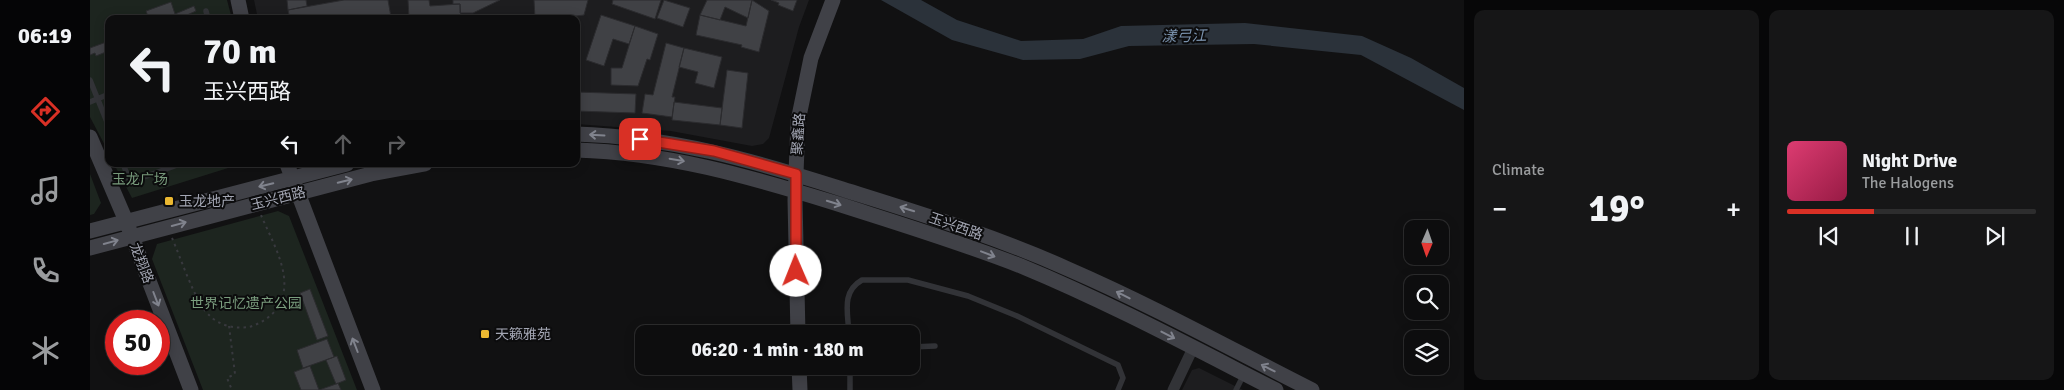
<!DOCTYPE html>
<html lang="en">
<head>
<meta charset="utf-8">
<style>
	body { margin:0; font-family:Signika,"Noto Sans SC",sans-serif; background:#161617; color:#f1f3f6; height:100vh; display:flex; flex-direction:column; font-size:19px; white-space:nowrap }
	* { box-sizing:border-box; margin:0 }
	p { font-size:16px; color:#9a9c9e }
	.icon { flex:none; width:28px; height:28px; fill:none; stroke:currentColor; stroke-width:2; stroke-linecap:round; stroke-linejoin:round }
	.map { position:relative; flex:1; overflow:hidden }
	.sheet { display:flex; flex-direction:column; gap:10px; padding:10px; background:#070708; width:600px }
	.sheet>* { flex:none }
	.hud { position:absolute; left:15px; top:15px; width:475px; height:152px; border-radius:10px; box-shadow:0 2px 12px #0003,0 0 0 1px #2d2d2e; background:#0d0d0e; color:#f1f3f6; overflow:hidden }
	.needle { width:32px; rotate:182deg }
	.tools { position:absolute; left:1314px; top:220px; display:grid; gap:10px }
	.tools a { display:grid; place-items:center; width:45px; height:45px; border-radius:10px; background:#0d0d0e; box-shadow:0 2px 12px #0003,0 0 0 1px #2d2d2e; font-size:25px }
	.speed { position:absolute; left:15px; top:310px; display:flex; gap:10px; font-size:25px; font-weight:700; text-align:center }
	.speed>* { display:grid; place-content:center; width:65px; height:65px; border-radius:50%; background:#0d0d0e; box-shadow:0 2px 12px #0003,0 0 0 1px #2d2d2e; line-height:1 }
	.speed .limit { border:8px solid #d22; background:#fff; color:#111 }
	.pin { position:absolute; display:grid; place-items:center; width:42px; height:42px; color:#fff; margin:-21px; border-radius:10px; box-shadow:0 2px 8px #0006 }
	.me { position:absolute; width:55px; margin:-28px; rotate:359deg; stroke-linejoin:round; filter:drop-shadow(0 0 4px #0008) }
	.turn { display:flex; align-items:center; gap:18px; height:105px; padding:0 15px; font-size:22px }
	.turn .icon { width:65px; height:65px; stroke-width:2.5 }
	.turn b { display:block; font-size:35px; line-height:42px }
	.lanes { display:flex; align-items:center; height:48px; padding:0 15px; background:#0003; justify-content:center; gap:25px; direction:ltr }
	.lanes .off { opacity:.35 }
	.big { font-size:38px; font-weight:700; line-height:1.1 }
	.sheet .tile { flex:1; display:flex; flex-direction:column; justify-content:center; gap:8px; min-width:0; padding:0 18px; border-radius:10px; background:#161617 }
	.song { display:flex; align-items:center; gap:15px }
	.cover { width:60px; height:60px; border-radius:8px; background:linear-gradient(135deg,hsl(340 70% 55%),hsl(340 70% 35%)) }
	.played { height:5px; border-radius:2px; background:linear-gradient(90deg,#d93025 35%,#2d2d2e 35%) }
	.keys { display:flex; justify-content:space-around; direction:ltr }
	.heat { display:flex; justify-content:space-between; align-items:center; font-size:28px; direction:ltr }
	.sheet .tiles { flex:1; display:grid; gap:10px; grid-template-columns:repeat(2,1fr) }
	.trip { position:absolute; left:545px; top:325px; width:285px; height:50px; border-radius:10px; background:#0d0d0e; box-shadow:0 2px 12px #0003,0 0 0 1px #2d2d2e; font-weight:700; line-height:50px; text-align:center }
	main { display:flex; flex:1; min-height:0 }
	.menu { display:flex; flex-direction:column; width:90px; justify-content:space-around; align-items:center; background:#050506; color:#9a9c9e }
	.menu .icon { width:35px; height:35px }
	.menu .active { color:#d93025 }
	.menu b { font-size:22px; color:#f1f3f6 }
	.map>svg:first-child { display:block }
</style>
</head>
<body>
<main>
<nav class="menu">
<b>06:19</b>
<svg class="icon active" aria-label="directions" viewBox="0 0 24 24"><path d="M12 3l9 9-9 9-9-9zM9 14v-3h6M13 9l2 2-2 2"/></svg>
<svg class="icon" aria-label="music" viewBox="0 0 24 24"><path d="M9 18V5l10-2v13"/><circle cx="6" cy="18" r="3"/><circle cx="16" cy="16" r="3"/></svg>
<svg class="icon" aria-label="phone" viewBox="0 0 24 24"><path d="M5 4h4l2 5-3 2q2 4 5 5l2-3 5 2v4C11 20 4 13 5 4z"/></svg>
<svg class="icon" aria-label="climate" viewBox="0 0 24 24"><path d="M12 3v18M4 7l16 10M4 17L20 7"/></svg>
</nav>
<div class="map">
<svg width="1374" height="390" viewBox="0 0 1374 390">
	<rect width="100%" height="100%" fill="#111112"/>
	<path fill="#1d1d1f" d="M164,0H719L709,27L679,138L673,144L662,146L581,131L486,124V19H168Z
		M1109,368L1153,390H1092L1102,370Z"/>
	<path fill="#1d251f" d="M0,0H137L142,19H19V153L0,117Z
		M24,164H151L42,198Z
		M0,174L11,203L4,214L0,215Z
		M188,211L199,216L267,390H113L62,259L67,244Z"/>
	<path fill="#2b323a" d="M791,0H831L867,20L931,41L993,39L1031,26L1155,23L1272,36L1321,58L1374,88V110L1271,55L1164,44L1039,46L990,59L933,60L862,40Z"/>
	<path fill="#404145" stroke="#2b2b2e" d="M197,0H216L217,6L198,10Z
		M254,0H298L301,17L290,19H200L198,10Z
		M318,0H339L340,6L370,4L371,19H319Z
		M363,0H410L383,13H370V4H363Z
		M444,0H498L494,15L462,19H445Z
		M523,0H571L565,19L522,4Z
		M574,0L600,8L593,27L567,18Z
		M617,0H662L658,18L635,7L630,20L610,15Z
		M662,0L679,11L669,52L651,47L652,45L606,35L610,15L656,26Z
		M681,0H707L703,11L688,5L689,3Z
		M81,2L85,14L104,6L106,11L88,19H59L56,11Z
		M511,15L545,26L539,44L523,39L514,66L496,60Z
		M19,26V40L14,28Z
		M545,26L568,34L560,60L557,59L548,86L521,85V68H532Z
		M19,41V48L15,50L16,52L6,56L5,53L0,55V48Z
		M576,43L594,48L582,97H585L582,117L552,113L555,94L563,95Z
		M594,48L632,57L624,88L605,83L608,72L589,67Z
		M637,70L658,73L652,128L630,125Z
		M486,92L546,94L545,113L486,111Z
		M584,102L632,108L630,125L582,120Z
		M220,289L238,336L227,340L210,293Z
		M237,339L244,357L213,368L207,350Z
		M247,356L256,380L246,384L236,360Z
		M220,366L229,390H211L204,372Z
		M248,383L251,390H229L246,384Z"/>
	<g fill="none" stroke-linecap="round" stroke-linejoin="round">
		<path stroke="#38393e" stroke-width="2" stroke-dasharray="2.5 4" stroke-linecap="butt" d="M486,33H487
			M82,238C91,258 105,303 120,316C130,326 146,329 159,327C169,324 178,319 185,311C208,283 183,244 171,215
			M139,326L145,374L137,378L142,390"/>
		<path stroke="#323337" stroke-width="5.5" d="M116,11L118,19
			M0,80L19,127
			M0,102L19,94
			M33,164L39,179L43,181L90,164
			M759,334C758,313 751,292 772,280H818L878,296L927,316L1028,365L1033,378L1028,390
			M821,347L845,346
			M760,366V390
			M1146,390L1154,374"/>
		<path stroke="#323337" stroke-width="11" d="M1083,390L1103,348"/>
		<path stroke="#404147" stroke-width="15" d="M148,0L152,19
			M486,134C582,137 662,160 752,189C828,213 905,236 978,269C1061,305 1141,349 1222,390
			M0,137L36,221L101,390
			M486,150C579,153 657,176 745,203C807,223 870,242 931,266C1018,302 1102,347 1186,390
			M197,164L283,390
			M0,231L257,164
			M0,248L281,174L335,164
			M708,334L705,200L708,121L721,58L743,0
			M709,366L710,390"/>
	</g>
	<defs><path id="oneway-shaft" d="M-6 0H5M1.5-3L5.5 0L1.5 3" fill="none" stroke-width="1.6" stroke-linecap="round" stroke-linejoin="round" transform="scale(1.25)"/></defs>
	<g stroke="#80838d">
		<use href="#oneway-shaft" transform="translate(507 135) rotate(-177)"/>
		<use href="#oneway-shaft" transform="translate(587 160) rotate(10)"/>
		<use href="#oneway-shaft" transform="translate(255 181) rotate(-14)"/>
		<use href="#oneway-shaft" transform="translate(176 185) rotate(166)"/>
		<use href="#oneway-shaft" transform="translate(744 203) rotate(17)"/>
		<use href="#oneway-shaft" transform="translate(817 209) rotate(-163)"/>
		<use href="#oneway-shaft" transform="translate(89 224) rotate(-15)"/>
		<use href="#oneway-shaft" transform="translate(21 242) rotate(-15)"/>
		<use href="#oneway-shaft" transform="translate(898 254) rotate(21)"/>
		<use href="#oneway-shaft" transform="translate(1033 295) rotate(-153)"/>
		<use href="#oneway-shaft" transform="translate(66 299) rotate(69)"/>
		<use href="#oneway-shaft" transform="translate(1078 335) rotate(27)"/>
		<use href="#oneway-shaft" transform="translate(265 345) rotate(-111)"/>
		<use href="#oneway-shaft" transform="translate(1178 368) rotate(-153)"/>
	</g>
	<g fill="none" stroke-linecap="round" stroke-linejoin="round">
		<g stroke="#8d1f18" stroke-width="12">
			<path id="route" d="M550,139L624,151L706,174V271"/>
		</g>
		<use href="#route" stroke="#d93025" stroke-width="9"/>
	</g>
	<g fill="#ebb831" stroke="#0c0c0d" stroke-width="2">
		<rect x="74" y="196" width="10" height="10" rx="2.5"/>
		<rect x="390" y="329" width="10" height="10" rx="2.5"/>
	</g>
	<g text-anchor="middle" stroke-width="4" stroke-linejoin="round" paint-order="stroke">
		<g font-size="14" fill="#a3a6b3" stroke="#0c0c0d">
			<text transform="translate(708 134) rotate(-86)" y="5">聚鑫路</text>
			<text transform="translate(188 198) rotate(-14)" y="5">玉兴西路</text>
			<text transform="translate(866 226) rotate(19)" y="5">玉兴西路</text>
			<text transform="translate(52 263) rotate(69)" y="5">龙翔路</text>
		</g>
		<g font-size="14" fill="#7a9d7e" stroke="#0c0c0d">
			<text x="50" y="184">玉龙广场</text>
			<text x="156" y="308">世界记忆遗产公园</text>
		</g>
		<g font-size="14" fill="#a3a6b3" stroke="#0c0c0d" text-anchor="start">
			<text x="89" y="206">玉龙地产</text>
			<text x="405" y="339">天籁雅苑</text>
		</g>
		<g font-size="15" font-style="italic" fill="#7a92ad" stroke="#0c0c0d">
			<text transform="translate(1094 36) rotate(-1)" y="5">漾弓江</text>
		</g>
	</g>
</svg>
<div class="tools">
<a><svg class="needle" viewBox="-14 -14 28 28"><path d="M0-13l5 13h-10z" fill="#e53935"/><path d="M0 13l5-13h-10z" fill="#9a9c9e"/></svg></a>
<a><svg class="icon" aria-label="search" viewBox="0 0 24 24"><circle cx="10" cy="10" r="6"/><path d="M15 15l6 6"/></svg></a>
<a><svg class="icon" aria-label="layers" viewBox="0 0 24 24"><path d="M12 4l9 5-9 5-9-5zM3 14l9 5 9-5"/></svg></a>
</div>
<div class="speed"><div class="limit">50</div></div>
<div class="pin" style="left:550px;top:139px;background:#d93025"><svg class="icon" aria-label="arrive" viewBox="0 0 24 24"><path d="M6 21V4h12l-3 4 3 4H6"/></svg></div>
<svg class="me" style="left:706px;top:271px" viewBox="-20 -20 40 40"><circle r="19" fill="#fff"/><path d="M0-13L10 11 0 6-10 11z" fill="#d93025"/></svg>
<div class="trip">06:20 · 1 min · 180 m</div>
<div class="hud">
<div class="turn"><svg class="icon" aria-label="left" viewBox="0 0 24 24"><path d="M17 20v-9H6M10 6l-5 5 5 5"/></svg><div><b>70 m</b>玉兴西路</div></div>
<div class="lanes"><svg class="icon" aria-label="left" viewBox="0 0 24 24"><path d="M17 20v-9H6M10 6l-5 5 5 5"/></svg><svg class="icon off" aria-label="ahead" viewBox="0 0 24 24"><path d="M12 20V5M6 11l6-6 6 6"/></svg><svg class="icon off" aria-label="right" viewBox="0 0 24 24"><path d="M7 20v-9h11M14 6l5 5-5 5"/></svg></div>
</div>
</div>
<section class="sheet">
<div class="tiles">
<div class="tile"><p>Climate</p>
<div class="heat"><a>−</a><b class="big">19°</b><a>+</a></div>
</div>
<div class="tile">
<div class="song"><i class="cover"></i><div><b>Night Drive</b><p>The Halogens</p></div></div>
<div class="played"></div>
<div class="keys"><svg class="icon" aria-label="previous" viewBox="0 0 24 24"><path d="M18 5L8 12l10 7zM5 5v14"/></svg><svg class="icon" aria-label="pause" viewBox="0 0 24 24"><path d="M8 5v14M16 5v14"/></svg><svg class="icon" aria-label="next" viewBox="0 0 24 24"><path d="M6 5l10 7-10 7zM19 5v14"/></svg></div>
</div>
</div>
</section>
</main>
</body>
</html>
